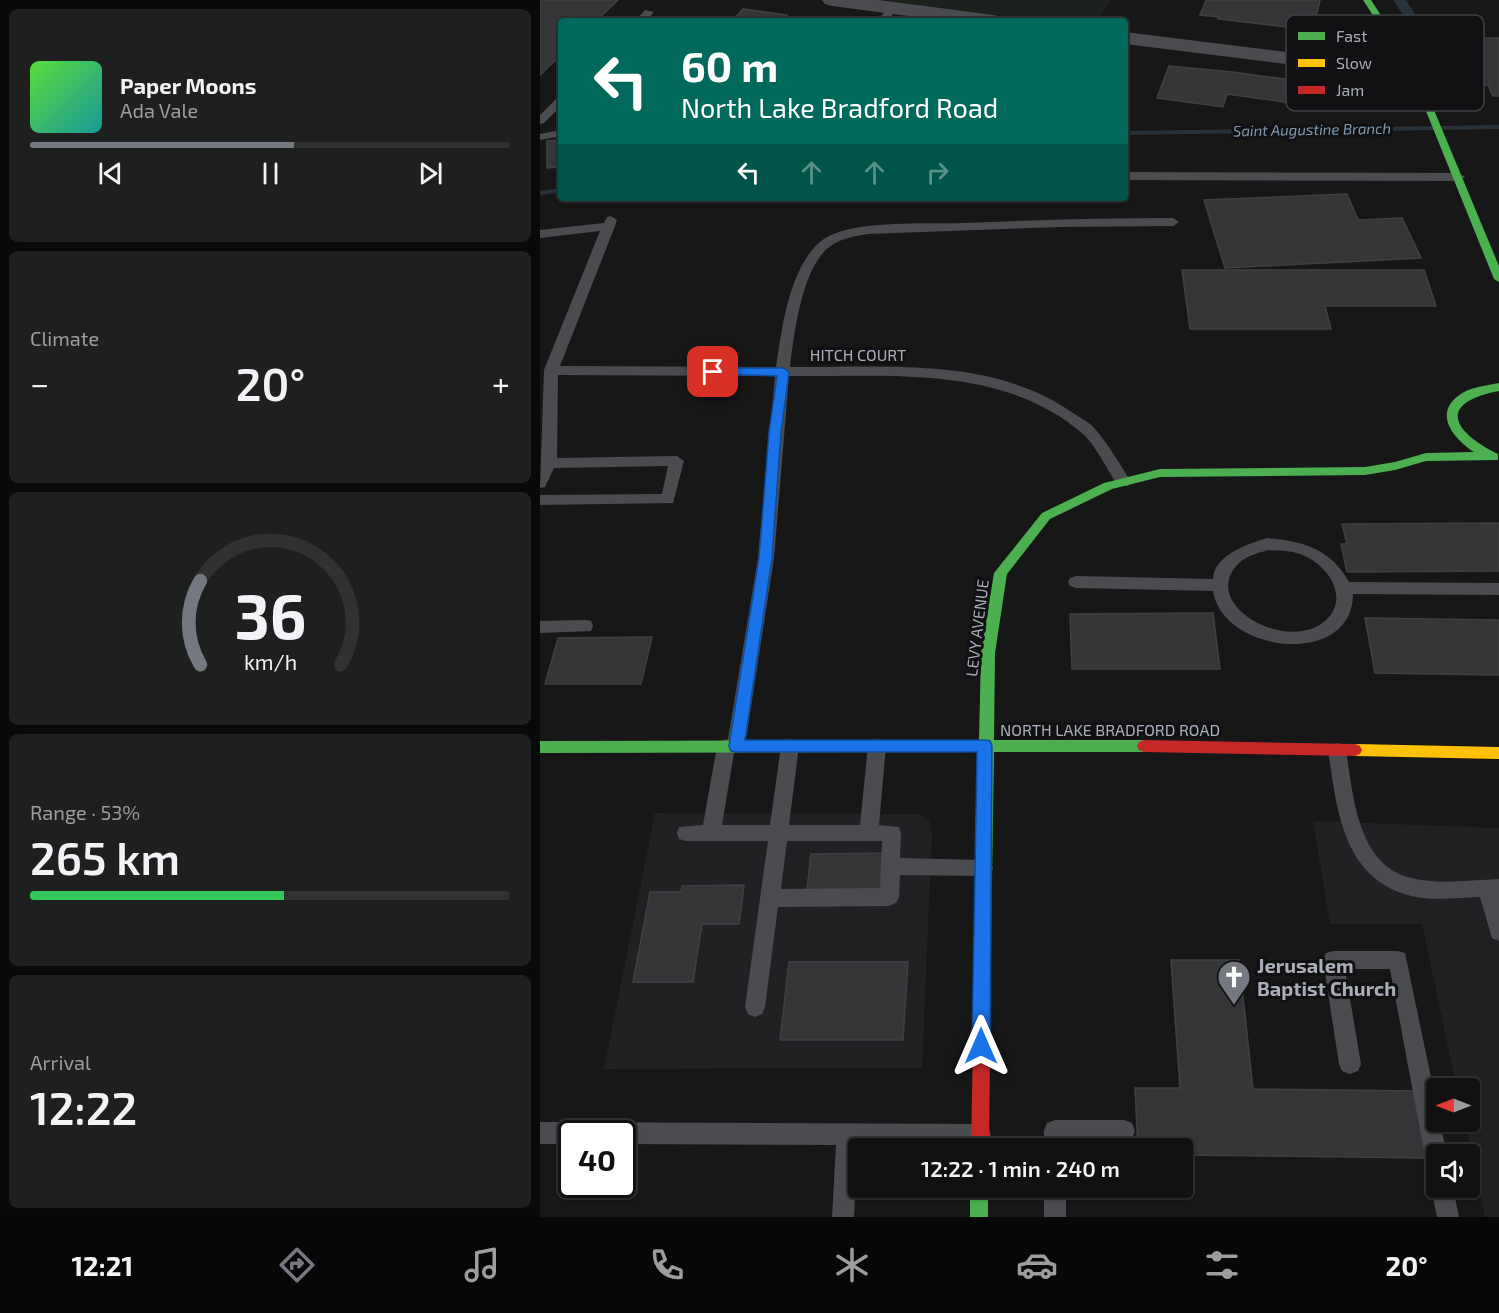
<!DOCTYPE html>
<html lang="en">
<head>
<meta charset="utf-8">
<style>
	body { margin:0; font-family:"Exo 2",sans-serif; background:#1e1f1f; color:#f1f3f6; height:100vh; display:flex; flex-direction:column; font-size:22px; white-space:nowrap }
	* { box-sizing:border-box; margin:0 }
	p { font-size:20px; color:#9c9d9f }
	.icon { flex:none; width:33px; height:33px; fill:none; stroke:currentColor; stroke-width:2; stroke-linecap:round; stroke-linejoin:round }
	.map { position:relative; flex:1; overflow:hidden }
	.panel { display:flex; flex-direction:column; gap:9px; padding:9px; background:#090909; width:540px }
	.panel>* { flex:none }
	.top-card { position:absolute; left:18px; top:18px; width:570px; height:183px; border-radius:6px; box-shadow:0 2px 4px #0004,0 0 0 2px #303131; background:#00695c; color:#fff; overflow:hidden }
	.needle { width:39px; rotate:270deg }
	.tools { position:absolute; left:886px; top:1078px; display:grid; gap:12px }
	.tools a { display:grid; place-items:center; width:54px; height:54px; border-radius:6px; background:#111; box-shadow:0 2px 4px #0004,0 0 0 2px #303131; font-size:30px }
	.speed { position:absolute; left:18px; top:1120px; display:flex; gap:12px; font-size:30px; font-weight:700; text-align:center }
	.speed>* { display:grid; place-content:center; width:78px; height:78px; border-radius:50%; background:#111; box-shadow:0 2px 4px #0004,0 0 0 2px #303131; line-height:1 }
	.speed .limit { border:3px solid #111; border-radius:9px; background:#fff; color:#111 }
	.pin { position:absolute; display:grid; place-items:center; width:51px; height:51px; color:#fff; margin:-26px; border-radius:12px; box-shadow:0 3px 9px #0006 }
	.me { position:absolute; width:66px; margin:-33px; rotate:0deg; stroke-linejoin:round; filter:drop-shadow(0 0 4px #0008) }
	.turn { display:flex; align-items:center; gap:21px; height:126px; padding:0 24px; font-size:27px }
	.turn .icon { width:78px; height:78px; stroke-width:2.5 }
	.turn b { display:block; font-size:42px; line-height:51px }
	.lanes { display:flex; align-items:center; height:57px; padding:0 24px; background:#0003; justify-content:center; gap:30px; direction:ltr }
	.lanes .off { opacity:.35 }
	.big { font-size:45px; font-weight:600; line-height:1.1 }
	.panel .tile { flex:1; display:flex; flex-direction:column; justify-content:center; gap:9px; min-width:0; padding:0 21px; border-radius:9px; background:#1e1f1f }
	.panel .dial { align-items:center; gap:0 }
	.dial svg { height:156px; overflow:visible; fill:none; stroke:#303131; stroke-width:7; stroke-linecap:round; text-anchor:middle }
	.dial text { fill:#f1f3f6; stroke:none }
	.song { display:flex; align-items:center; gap:18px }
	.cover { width:72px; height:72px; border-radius:9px; background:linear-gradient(135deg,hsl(110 70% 55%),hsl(180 70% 35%)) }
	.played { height:6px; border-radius:3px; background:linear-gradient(90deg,#757880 55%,#303131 55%) }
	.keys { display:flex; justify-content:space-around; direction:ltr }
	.heat { display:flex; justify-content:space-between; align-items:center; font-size:33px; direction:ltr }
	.charge { height:9px; border-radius:4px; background:linear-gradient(90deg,#34c759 53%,#303131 0) }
	.trip { position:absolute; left:308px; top:1138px; width:345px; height:60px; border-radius:6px; background:#111; box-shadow:0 2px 4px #0004,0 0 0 2px #303131; font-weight:600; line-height:60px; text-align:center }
	.menu { display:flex; height:96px; justify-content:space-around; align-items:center; background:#070707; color:#9c9d9f }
	.menu .icon { width:42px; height:42px }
	.menu .current { color:#757880 }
	.menu b { font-size:27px; color:#f1f3f6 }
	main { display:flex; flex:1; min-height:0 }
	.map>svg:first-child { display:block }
</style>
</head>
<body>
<main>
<section class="panel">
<div class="tile">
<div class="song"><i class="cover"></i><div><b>Paper Moons</b><p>Ada Vale</p></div></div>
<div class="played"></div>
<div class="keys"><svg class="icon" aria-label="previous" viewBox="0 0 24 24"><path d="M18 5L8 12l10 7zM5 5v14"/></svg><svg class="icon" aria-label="pause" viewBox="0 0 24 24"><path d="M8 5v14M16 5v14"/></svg><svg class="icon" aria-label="next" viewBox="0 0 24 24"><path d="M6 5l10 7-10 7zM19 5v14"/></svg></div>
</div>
<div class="tile"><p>Climate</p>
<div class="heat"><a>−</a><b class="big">20°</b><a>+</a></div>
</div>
<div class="tile dial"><svg viewBox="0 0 100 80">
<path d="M14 69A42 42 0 1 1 86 69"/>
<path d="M14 69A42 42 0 0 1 14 26" stroke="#757880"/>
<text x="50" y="56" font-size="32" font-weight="700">36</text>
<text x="50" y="72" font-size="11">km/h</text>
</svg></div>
<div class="tile"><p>Range · 53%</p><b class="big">265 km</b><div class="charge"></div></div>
<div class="tile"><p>Arrival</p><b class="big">12:22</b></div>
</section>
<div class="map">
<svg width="959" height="1217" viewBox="0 0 959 1217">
	<rect width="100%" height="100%" fill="#171717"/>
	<path fill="#212124" d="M115,813L380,814L389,821L392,833L382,1068L64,1069Z
		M773,821L959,828V1217H945L925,1122H930V1089H917L882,924H790Z"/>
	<path fill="#1b211c" d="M343,0H571L558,21H503Z"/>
	<path fill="#2a3239" d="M853,0H866L913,73L911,75L901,71Z"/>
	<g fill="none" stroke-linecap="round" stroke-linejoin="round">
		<path fill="#2a3239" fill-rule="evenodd" d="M959,125V129L585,135V131Z
			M21,188V192L0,195V191Z"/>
	</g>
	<path fill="#343537" stroke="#3f4043" stroke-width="1.5" d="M0,0H78L56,21H21V55L0,75Z
		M666,0H780L773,30L678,19L679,17L660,15Z
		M203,9L247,15L242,21H192Z
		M919,38H959V96H953L948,85L938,84Z
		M629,66L693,72L794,86L789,108L687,94L683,107L617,98Z
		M21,140V167L7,168V141Z
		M807,194L818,220L862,218L881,258L685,268L664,200Z
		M642,270H884L896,306H785L791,329H650Z
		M959,523V571L807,572L801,544H807L802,524Z
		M673,613L680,669H532L530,614Z
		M825,618L959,620V675L835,673Z
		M112,637L101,684H5L18,638Z
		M357,853L355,890H267L271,854Z
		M204,885L199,924H162L153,982H93L110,892H141L142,886Z
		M631,960H699L713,1089L877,1091L889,1158L642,1155V1149H598L595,1088H640Z
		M249,962H368L363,1040H240Z"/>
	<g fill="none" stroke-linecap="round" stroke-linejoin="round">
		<path fill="#4b4c50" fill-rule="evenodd" d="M352,5L357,8L348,21H338L348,6Z
			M105,10L114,12L106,21H95Z
			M21,97V106L4,123L0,124V115L17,98Z
			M21,130V136L0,140V134Z
			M585,172L919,173L925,177L919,181L585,180Z
			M71,216L77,220L75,226L20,366L236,367C242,328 249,268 281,241C307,219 390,224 424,223C493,220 563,218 633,218L639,222L633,226L520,227L328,234C316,236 303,238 292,245C262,264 254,334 250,367C343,368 453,356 533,413C540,418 550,422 555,429C568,444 580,464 591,482L588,486H578C568,471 555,444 542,433C461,364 348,377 249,376L234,558L205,746L202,751L194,753L182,825H230L241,746L244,741L250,739L256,741L259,746L249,825H320L328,746L331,741L337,739L343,741L346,746L339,825L359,827L361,833L360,858L443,860L450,862L453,868L450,874L443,876L360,875L359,897L356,903L349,906L238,907L225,1007L222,1014L215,1017L208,1014L205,1007L228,841H146L139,839L137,833L139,827L163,825L177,746L180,741L188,739L218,558L235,376L18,375L17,458L137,456L144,461L133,503L0,505V495L122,494L128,466L14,468L5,487L0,488L4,370L60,231L0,238V230L64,223L67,217ZM247,841H342L340,888L241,889Z
			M727,538C763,541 791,549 809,582L959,583V595L813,594C813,668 683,654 673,591L536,588L530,586L528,582L530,578L536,576L673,579C674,555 708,544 727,538ZM728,550C739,551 750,550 760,554C788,564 811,598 785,621C747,654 657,604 699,563C706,556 719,553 728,550Z
			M45,620L51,621L53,626L51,631L0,633V621Z
			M797,743L803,745L806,750C813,794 817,865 871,878C899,885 931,880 959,879V941L952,938L940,897C918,898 892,901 871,896C802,878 797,809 788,750L791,745Z
			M793,951H858L865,953L897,1106V1122H900L907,1155H897V1173L889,1170L886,1162L850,969H805L821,1064L818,1071L810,1074L802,1071L799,1064L783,960L786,953Z
			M515,1120H584L592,1123L595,1131L592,1139L584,1142H526V1149H504V1131L507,1123Z
			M0,1122L440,1124L448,1127L451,1135L448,1143L440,1146H318L314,1217H292L296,1145L82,1144V1134H32V1144H0Z
			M897,1179V1188H913L919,1217H897L891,1188Z
			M504,1188H526V1217H504Z"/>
		<path fill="#4b4c50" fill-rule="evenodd" d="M282,0H339L454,15L461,17L464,21H407L292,6L285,4Z
			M585,32L875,68L883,69L886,74L883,79L875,80L585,44Z"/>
		<path fill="#4caf50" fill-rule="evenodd" d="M823,0H831L879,74L959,266V282L954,279L871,74Z
			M959,383V391C896,403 913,432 958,454V460L886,461L855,470L825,475L620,477L572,489L510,519L467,574L455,653L454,740H604L609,742L611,746L609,750L604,752H454L452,879L450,884L444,886L438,884L436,879L439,752L0,753V741L439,740L441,653L454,573L502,513L564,483L620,469L825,467L855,462L886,453L934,452C915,440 893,415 918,396C929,387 945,386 959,383Z
			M430,1188H448V1217H430Z"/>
		<path fill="#ffc107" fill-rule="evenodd" d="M815,744L959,747V759L815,756L810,754L808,750L810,746Z"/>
		<path fill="#c62828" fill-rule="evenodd" d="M604,740L815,744L820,746L822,750L820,754L815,756L604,752L599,750L597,746L599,742Z
			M444,872L450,874L452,879L449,1149H431L436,879L438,874Z"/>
	</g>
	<path fill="#1a73e8" stroke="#114b97" stroke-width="1.5" d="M173,368H243L249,372L241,432L232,558L205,740H445L450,741L452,746L450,1046L447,1052L441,1055L435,1052L432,1046L437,752H196L191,751L189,746L219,558L229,432L237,376L169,374V369Z"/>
	<defs>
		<g id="church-pin" transform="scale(1.725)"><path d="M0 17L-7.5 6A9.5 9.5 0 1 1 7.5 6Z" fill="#757880" stroke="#111113"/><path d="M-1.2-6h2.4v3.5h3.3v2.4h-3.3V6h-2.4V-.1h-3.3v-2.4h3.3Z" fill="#fff"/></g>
	</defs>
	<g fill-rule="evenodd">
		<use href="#church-pin" x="694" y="977"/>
	</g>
	<g text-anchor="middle" stroke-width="6" stroke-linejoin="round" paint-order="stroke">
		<g font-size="15" font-style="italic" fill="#7f9bb3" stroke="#111113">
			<text transform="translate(772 130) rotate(-1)" y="5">Saint Augustine Branch</text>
		</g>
		<g font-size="16" fill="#a8adb8" stroke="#111113">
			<text x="318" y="361">HITCH COURT</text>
			<text transform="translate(437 628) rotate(-83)" y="6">LEVY AVENUE</text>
			<text x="570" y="736">NORTH LAKE BRADFORD ROAD</text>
		</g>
		<g font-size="20" font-weight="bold" fill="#a8adb8" stroke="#111113" text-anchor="start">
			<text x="717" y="973">Jerusalem<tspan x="717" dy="23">Baptist Church</tspan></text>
		</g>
	</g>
	<rect x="746" y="15" width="198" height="96" rx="9" fill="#111113" stroke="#3e4045" stroke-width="1.5"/>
	<rect x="758" y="32" width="27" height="8" fill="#4caf50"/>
	<rect x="758" y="59" width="27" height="8" fill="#ffc107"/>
	<rect x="758" y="86" width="27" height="8" fill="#c62828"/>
	<g font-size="16" fill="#a8adb8">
		<text x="796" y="42">Fast</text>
		<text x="796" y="69">Slow</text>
		<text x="796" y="96">Jam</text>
	</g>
</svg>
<div class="tools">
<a><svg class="needle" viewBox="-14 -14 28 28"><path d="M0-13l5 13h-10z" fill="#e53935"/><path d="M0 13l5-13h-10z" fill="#9c9d9f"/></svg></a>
<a><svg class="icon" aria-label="sound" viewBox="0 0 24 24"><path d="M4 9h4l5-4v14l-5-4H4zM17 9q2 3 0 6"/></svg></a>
</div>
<div class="speed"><div class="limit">40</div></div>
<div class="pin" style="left:173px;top:372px;background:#d93025"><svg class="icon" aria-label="arrive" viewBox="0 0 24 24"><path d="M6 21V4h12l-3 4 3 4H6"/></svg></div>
<svg class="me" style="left:441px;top:1046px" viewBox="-20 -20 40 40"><path d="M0-17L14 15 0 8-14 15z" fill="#1a73e8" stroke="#fff" stroke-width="4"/></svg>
<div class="trip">12:22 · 1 min · 240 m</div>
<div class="top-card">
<div class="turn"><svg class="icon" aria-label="left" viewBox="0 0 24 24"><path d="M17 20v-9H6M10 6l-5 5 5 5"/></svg><div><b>60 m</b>North Lake Bradford Road</div></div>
<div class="lanes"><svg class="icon" aria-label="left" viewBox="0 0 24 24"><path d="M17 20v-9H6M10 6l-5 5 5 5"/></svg><svg class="icon off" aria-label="ahead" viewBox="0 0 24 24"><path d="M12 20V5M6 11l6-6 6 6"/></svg><svg class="icon off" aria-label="ahead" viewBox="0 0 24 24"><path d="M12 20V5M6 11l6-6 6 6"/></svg><svg class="icon off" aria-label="right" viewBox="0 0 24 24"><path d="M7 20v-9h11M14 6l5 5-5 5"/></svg></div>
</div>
</div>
</main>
<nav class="menu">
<b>12:21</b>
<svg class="icon current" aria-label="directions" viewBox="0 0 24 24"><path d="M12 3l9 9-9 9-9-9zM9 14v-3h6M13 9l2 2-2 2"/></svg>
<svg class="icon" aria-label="music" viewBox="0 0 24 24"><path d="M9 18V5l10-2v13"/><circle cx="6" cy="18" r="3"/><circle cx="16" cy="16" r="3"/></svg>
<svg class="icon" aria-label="phone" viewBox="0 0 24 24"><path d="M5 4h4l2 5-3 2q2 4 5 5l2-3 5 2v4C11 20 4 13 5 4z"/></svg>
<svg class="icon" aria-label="climate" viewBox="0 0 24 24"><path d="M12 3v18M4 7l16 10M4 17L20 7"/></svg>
<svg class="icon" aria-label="car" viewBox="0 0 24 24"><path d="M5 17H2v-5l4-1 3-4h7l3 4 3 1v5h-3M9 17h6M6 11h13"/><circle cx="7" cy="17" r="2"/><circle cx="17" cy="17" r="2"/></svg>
<svg class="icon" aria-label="filters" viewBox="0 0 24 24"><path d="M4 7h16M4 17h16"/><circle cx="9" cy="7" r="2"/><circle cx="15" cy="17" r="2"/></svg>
<b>20°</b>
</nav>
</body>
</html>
